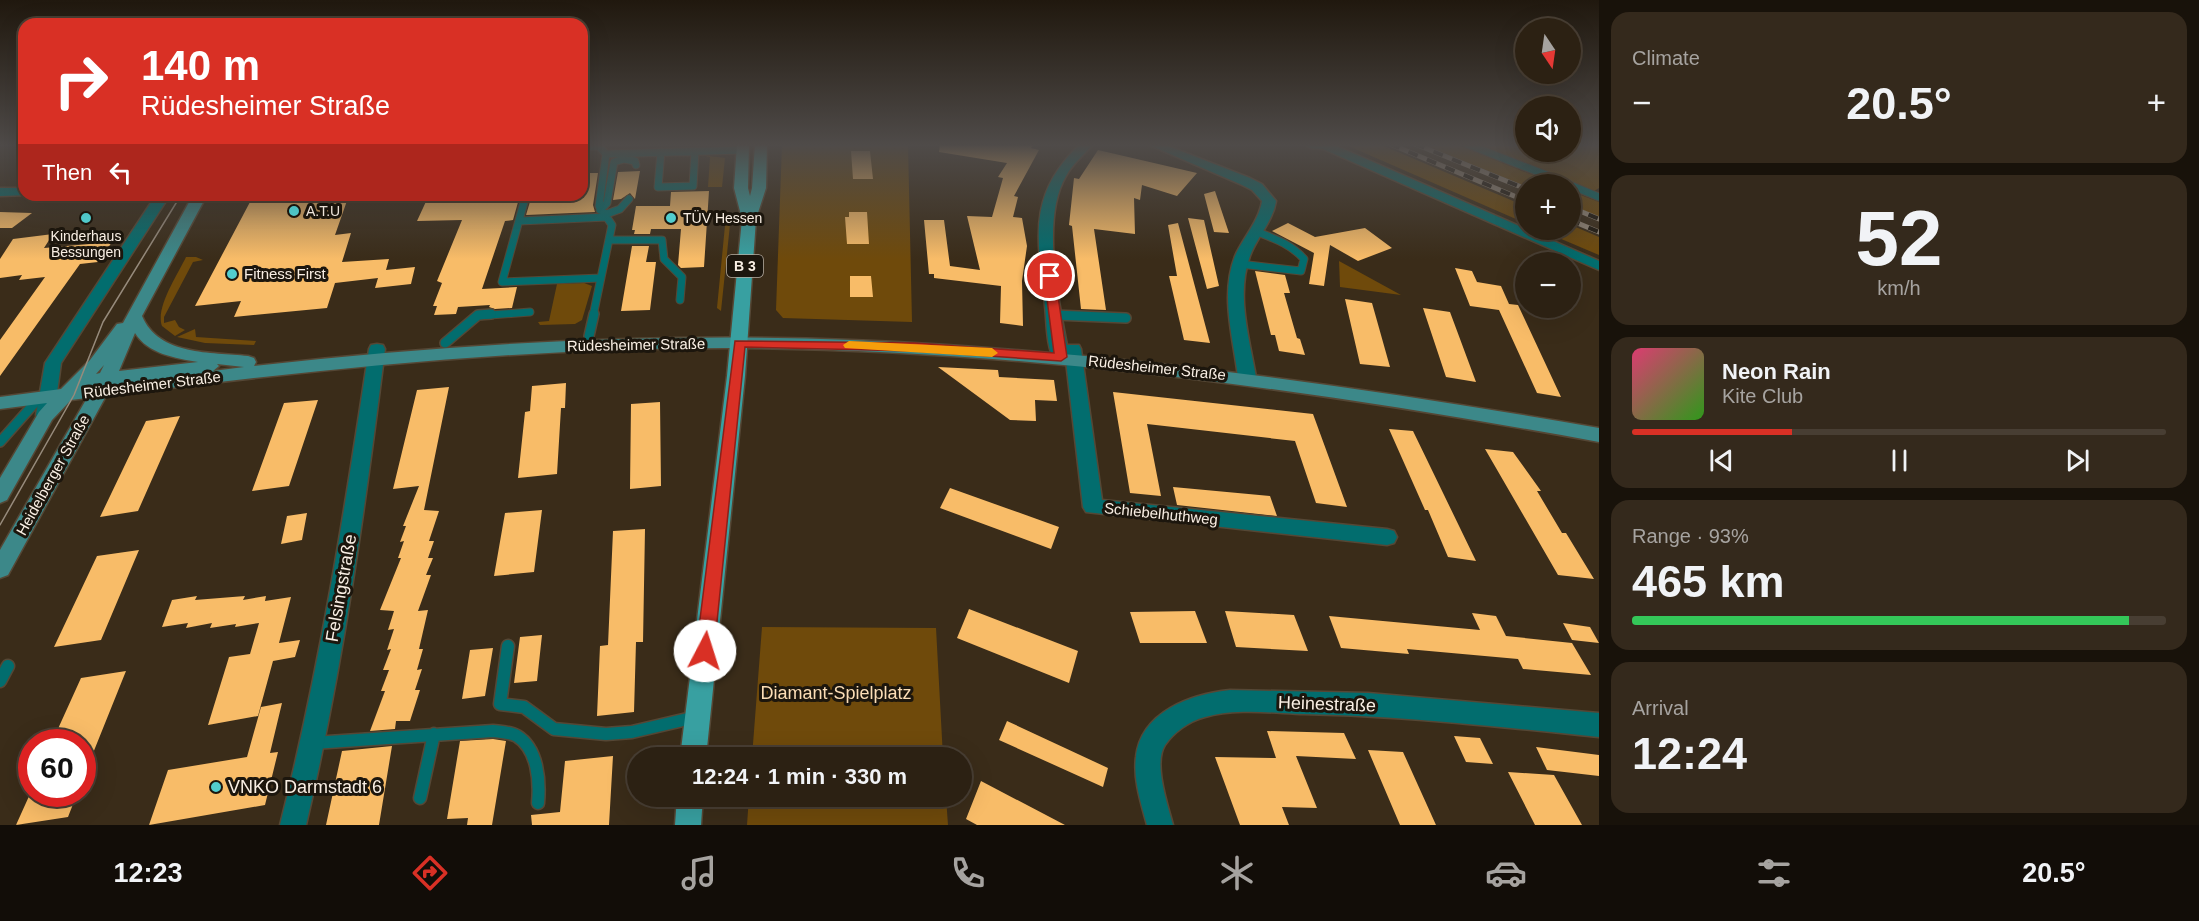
<!DOCTYPE html>
<html lang="en">
<head>
<meta charset="utf-8">
<style>
	body { margin:0; font-family:Helvetica,sans-serif; background:#34291c; color:#f1f3f6; height:100vh; display:flex; flex-direction:column; font-size:22px; white-space:nowrap }
	* { box-sizing:border-box; margin:0 }
	p { font-size:20px; color:#a6a3a0 }
	.icon { flex:none; width:33px; height:33px; fill:none; stroke:currentColor; stroke-width:2; stroke-linecap:round; stroke-linejoin:round }
	.map { position:relative; flex:1; overflow:hidden }
	.sheet { display:flex; flex-direction:column; gap:12px; padding:12px; background:#18120a; width:600px }
	.sheet>* { flex:none }
	.guide { position:absolute; left:18px; top:18px; width:570px; height:183px; border-radius:18px; box-shadow:0 6px 24px #0002,0 0 0 2px #483e33; background:#d93025; color:#fff; overflow:hidden }
	.needle { width:39px; rotate:167deg }
	.fabs { position:absolute; left:1515px; top:18px; display:grid; gap:12px }
	.fabs a { display:grid; place-items:center; width:66px; height:66px; border-radius:50%; background:#2c2113; box-shadow:0 6px 24px #0002,0 0 0 2px #483e33; font-size:30px }
	.speed { position:absolute; left:18px; top:729px; display:flex; gap:12px; font-size:30px; font-weight:700; text-align:center }
	.speed>* { display:grid; place-content:center; width:78px; height:78px; border-radius:50%; background:#2c2113; box-shadow:0 6px 24px #0002,0 0 0 2px #483e33; line-height:1 }
	.speed .limit { border:9px solid #d22; background:#fff; color:#111 }
	.pin { position:absolute; display:grid; place-items:center; width:51px; height:51px; color:#fff; margin:-26px; border:3px solid #fff; border-radius:50%; box-shadow:0 2px 6px #0007 }
	.me { position:absolute; width:66px; margin:-33px; rotate:5deg; stroke-linejoin:round; filter:drop-shadow(0 0 4px #0008) }
	.turn { display:flex; align-items:center; gap:21px; height:126px; padding:0 24px; font-size:27px }
	.turn .icon { width:78px; height:78px; stroke-width:2.5 }
	.turn b { display:block; font-size:42px; line-height:51px }
	.then { display:flex; align-items:center; height:57px; padding:0 24px; background:#0003; gap:12px; font-size:22px }
	.big { font-size:45px; font-weight:600; line-height:1.1 }
	.sheet .card { flex:1; display:flex; flex-direction:column; justify-content:center; gap:9px; min-width:0; padding:0 21px; border-radius:18px; background:#34291c }
	.sheet .dial { align-items:center; gap:0 }
	.dial b { font-size:78px; line-height:1 }
	.song { display:flex; align-items:center; gap:18px }
	.cover { width:72px; height:72px; border-radius:9px; background:linear-gradient(135deg,hsl(340 70% 55%),hsl(110 70% 35%)) }
	.played { height:6px; border-radius:3px; background:linear-gradient(90deg,#d93025 30%,#483e33 30%) }
	.keys { display:flex; justify-content:space-around; direction:ltr }
	.heat { display:flex; justify-content:space-between; align-items:center; font-size:33px; direction:ltr }
	.charge { height:9px; border-radius:4px; background:linear-gradient(90deg,#34c759 93%,#483e33 0) }
	.trip { position:absolute; left:627px; top:747px; width:345px; height:60px; border-radius:30px; background:#2c2113; box-shadow:0 6px 24px #0002,0 0 0 2px #483e33; font-weight:600; line-height:60px; text-align:center }
	.tabs { display:flex; height:96px; justify-content:space-around; align-items:center; background:#120d08; color:#a6a3a0 }
	.tabs .icon { width:42px; height:42px }
	.tabs .on { color:#d93025 }
	.tabs b { font-size:27px; color:#f1f3f6 }
	main { display:flex; flex:1; min-height:0 }
	.map>svg:first-child { display:block }
</style>
</head>
<body>
<main>
<div class="map">
<svg width="1599" height="825" viewBox="0 0 1599 825">
	<rect width="100%" height="100%" fill="#3a2c19"/>
	<path fill="#6f4a0b" d="M782,144H908L912,322L783,318L776,310Z
		M1344,144H1379L1525,206V223Z
		M1422,144H1455L1555,184H1526L1525,186Z
		M1475,144H1525L1526,152H1570L1571,144H1599V188L1594,191Z
		M701,155L725,158L722,187H708L710,157Z
		M1570,191L1599,202V217L1571,205Z
		M726,215H731L721,311L717,308Z
		M1571,225L1599,237V255L1540,230H1570Z
		M186,257H196L203,260L193,262L164,317V323L175,320L179,327L185,330L175,336L162,326C155,308 178,274 186,257Z
		M1339,260V261L1401,295L1340,287Z
		M584,283L592,286L582,320L575,324L540,325L538,322L549,321L557,284Z
		M195,329L196,337L256,341L254,345L205,343L177,337Z
		M762,627L936,628L943,757H752Z
		M749,796L946,797L948,825H747Z"/>
	<path fill="#f8bc68" d="M940,144H1034L1031,148L1039,150L1014,196L1018,197L1013,217L1022,218L1027,246L1022,281L1023,326L1000,323L1001,286L934,278V274H929L924,220H944L950,266L980,270L967,216L992,217L1003,178L998,177L1007,163L939,152Z
		M1098,150L1197,173L1177,196L1142,185L1140,200L1134,198L1135,234L1094,229L1106,310L1081,309L1072,226L1069,225L1074,178L1079,179Z
		M851,151H870L873,179H853Z
		M640,171L635,199L630,193L621,199L613,200L618,172Z
		M582,173H598L593,205L595,212L526,215L532,195H582Z
		M709,191L704,267L681,268L678,265L681,229H651L650,234H634L635,230H632L636,206H670L671,192Z
		M1215,191L1229,233L1214,232L1204,194Z
		M287,195H349L335,235L351,233L342,262L389,259L386,270L415,267L411,284L375,288L378,278L335,283L327,308L234,317L241,301L195,306L250,202L282,201Z
		M429,195H520L513,220L505,221L482,289L517,287L512,308L495,309L489,307L490,305L458,307L456,314L434,315L437,306H433L442,283L437,281L462,220L417,221Z
		M0,212L32,213L12,228H0Z
		M849,212H867L869,244H847L845,217H849Z
		M1188,218L1204,220L1219,286L1207,289Z
		M1178,223L1210,343L1184,340L1169,276H1177L1168,225Z
		M1288,223L1315,237L1365,228L1392,248L1358,261L1330,245L1324,286L1309,284L1314,253L1272,231Z
		M53,234L44,248L112,242L98,262L80,264L0,376V340L45,277L19,280L22,275L0,278V259L13,239Z
		M632,246H649L646,262H656L650,310L621,311Z
		M1455,268L1472,271L1477,282L1501,286L1509,304L1518,305L1561,397L1537,393L1499,310L1470,306Z
		M1255,271L1285,275L1290,293H1284L1297,338L1300,339L1305,355L1279,351L1275,335H1271Z
		M850,276H871L873,297H850Z
		M1345,299L1372,303L1390,367L1360,364Z
		M1423,308L1450,312L1476,382L1446,377Z
		M938,367L998,370L999,377L1054,380L1057,401L1035,400L1036,421L1010,420Z
		M566,383L565,408H561L557,474L518,478L525,412L530,411L532,386Z
		M449,387L424,510L439,511L429,541H434L428,558H433L426,575H431L418,611L428,610L419,649H423L417,670L422,669L415,690H420L410,721H396L395,729L370,731L385,691H381L389,670H383L391,649L387,650L394,629L388,630L394,611L380,610L401,558H398L404,541L400,542L406,526H403L419,486L393,489L417,390Z
		M1113,392L1313,414L1347,507L1316,503L1295,441L1147,424L1161,496L1130,493Z
		M318,400L289,486L252,491L284,403Z
		M660,402L661,486L630,489L631,404Z
		M180,416L138,511L100,517L146,421Z
		M1389,429L1413,431L1476,561L1448,557L1428,510H1425Z
		M1485,449L1513,452L1541,491H1537L1562,533H1566L1594,579L1558,575Z
		M1173,487L1270,496L1277,516L1177,505Z
		M950,488L1059,527L1051,549L940,508Z
		M542,510L534,572L494,576L505,513Z
		M307,513L302,540L281,544L287,516Z
		M645,529L643,642H636L634,712L597,716L600,646L608,645L613,531Z
		M139,550L101,640L54,647L97,556Z
		M197,596L195,600L245,596L243,600L266,596L265,601L291,597L279,643L300,640L295,657L273,661L258,716L208,725L229,657L250,654L259,623L235,627L236,624L210,628L212,623L186,628L188,623L162,627L172,600Z
		M969,609L1078,651L1069,683L957,638Z
		M1195,611L1207,643H1140L1130,612Z
		M1225,611L1294,615L1308,651L1236,647Z
		M1472,613L1496,616L1506,636L1572,643L1591,675L1523,669L1518,659L1407,649L1409,654L1341,648L1329,616L1480,630Z
		M1563,623L1590,627L1599,643L1572,640Z
		M542,635L537,681L514,683L520,637Z
		M493,648L485,696L462,699L470,650Z
		M126,671L83,778H82V742H52L81,678Z
		M282,703L270,753L278,752L265,805L149,825L168,770L247,757L261,707Z
		M1007,721L1108,768L1103,787L999,740Z
		M1267,731L1344,733L1356,759L1296,756L1317,808L1282,807L1289,825H1240L1215,757L1276,758Z
		M1454,736L1480,738L1493,764L1466,762Z
		M493,739L506,741L492,825H467L468,818L447,819L460,741Z
		M392,746L379,825H326L342,751Z
		M1536,747L1599,755V776L1547,770Z
		M1368,750L1403,752L1436,825H1400Z
		M613,756L609,825H532L531,815L560,812L565,761Z
		M1508,772L1554,775L1582,825H1535Z
		M981,781L1065,825H977L966,819Z
		M30,794H77L68,817L16,825Z"/>
	<g fill="none" stroke-linecap="round" stroke-linejoin="round">
		<g stroke="#554735" stroke-width="9">
			<path id="lane-far2" d="M1467,144L1569,184
				M582,147L600,146
				M661,152L658,187L693,186L695,151
				M606,154L743,150
				M1570,185L1599,197
				M526,195L502,282L601,278
				M199,198L281,195
				M600,210L607,203L614,162L624,159L635,161L636,165
				M604,215L620,209L629,199
				M519,221L607,217
				M609,240H662L664,259L682,277L680,300
				M1240,264L1301,271L1304,259C1291,244 1273,238 1255,231
				M1055,315L1073,316
				M477,316L530,312
				M593,316L612,225L599,206L606,154L597,144"/>
		</g>
		<g stroke="#554735" stroke-width="12">
			<path id="lane-far1" d="M1055,315L1126,318
				M589,336L594,314
				M445,343L478,315L491,314
				M0,442L40,397"/>
		</g>
		<g stroke="#554735" stroke-width="15">
			<path id="lane" d="M508,646L500,704L524,707L554,729L606,734L632,732L696,717
				M0,681L8,666
				M313,743L493,731C501,732 510,732 517,736C538,749 540,781 538,803
				M420,798L434,734"/>
		</g>
		<g stroke="#554735" stroke-width="3">
			<path id="street" d="M1080,144H1093C1084,155 1073,163 1066,176C1041,218 1058,299 1067,345H1079L1081,349L1102,500L1387,529L1394,531L1397,537L1394,543L1387,545L1086,512L1083,507L1066,361H1055C1046,347 1047,323 1045,306C1038,239 1026,196 1080,144Z
				M1147,144H1163L1250,178L1262,184L1276,201C1273,221 1257,237 1250,256C1236,295 1249,337 1256,377L1253,381H1241L1238,377C1233,337 1220,295 1235,256C1243,238 1259,221 1262,201L1252,190L1240,184Z
				M1304,144H1332L1599,261V270L1323,149L1310,148Z
				M0,188H24V195H28L0,196Z
				M156,195H170L61,363L54,415L51,419L45,421L39,419L36,415L45,363Z
				M377,344L383,345L385,349C365,509 343,668 306,825H280C320,668 345,509 369,349L371,345Z
				M1230,690L1368,693L1599,713V737C1501,727 1403,716 1304,714C1272,713 1236,708 1205,717C1189,721 1174,732 1165,745C1153,763 1168,806 1173,825H1147C1141,803 1133,779 1136,757C1141,711 1192,694 1230,690Z"/>
		</g>
		<g stroke="#554735" stroke-width="3">
			<path id="secondary" d="M193,195H207L142,316C159,356 211,352 248,356L254,358L256,362L254,366C452,344 651,332 851,340C1102,350 1351,385 1599,428V442C1314,390 1028,350 738,348C526,347 316,369 106,396L8,575L0,578V550L87,398L71,400L52,420L7,500L0,503V478L39,412L47,403L0,409V397L61,389L90,360L117,324L123,323ZM135,333C148,354 175,358 198,362L119,371ZM217,364L244,367L213,371L219,366ZM104,365L100,373L96,374Z"/>
		</g>
		<g stroke="#554735" stroke-width="3">
			<path id="primary" d="M737,144H749L748,188L750,196L752,188L755,144H767L766,188L756,219L745,376L706,758H680L727,376L742,219L734,188Z
				M677,796H703L701,825H675Z"/>
		</g>
		<use href="#lane-far2" stroke="#026d6e" stroke-width="7"/>
		<use href="#lane-far1" stroke="#026d6e" stroke-width="9"/>
		<use href="#lane" stroke="#026d6e" stroke-width="12"/>
		<use href="#street" fill="#026d6e" fill-rule="evenodd"/>
		<use href="#secondary" fill="#3c8889" fill-rule="evenodd"/>
		<use href="#primary" fill="#38a0a1" fill-rule="evenodd"/>
		<path stroke="#978b7c" stroke-width="1.5" d="M0,525L74,395L103,322L181,195"/>
		<g stroke="#978b7c" stroke-width="5">
			<path id="rail" d="M1390,144L1526,201
				M1415,144L1526,189
				M1570,207L1599,219
				M1570,220L1599,232"/>
		</g>
		<use href="#rail" stroke="#1c160d" stroke-width="4" stroke-dasharray="10" stroke-linecap="butt"/>
	</g>
	<linearGradient id="sky" x2="0" y2="1"><stop stop-color="#20180e"/><stop offset="0.56" stop-color="#4f4b49"/><stop offset="1" stop-color="#4f4b49" stop-opacity="0"/></linearGradient>
	<rect width="1599" height="259" fill="url(#sky)"/>
	<path fill="#d93025" stroke="#8d1f18" stroke-width="1.5" d="M1050,273L1055,276L1067,357L1061,361L915,351L745,347L714,651L711,657L705,659L699,657L696,651L735,341L915,343L1054,353L1044,276Z"/>
	<path fill="#f59e0b" d="M849,341L992,348L998,353L992,357L845,348L843,345Z"/>
	<g fill="#52cdce" stroke="#1c160d" stroke-width="2">
		<circle cx="294" cy="211" r="6"/>
		<circle cx="86" cy="218" r="6"/>
		<circle cx="671" cy="218" r="6"/>
		<circle cx="232" cy="274" r="6"/>
		<circle cx="216" cy="787" r="6"/>
	</g>
	<g text-anchor="middle" stroke-width="6" stroke-linejoin="round" paint-order="stroke">
		<g font-size="14" fill="#f9efe4" stroke="#1c160d" text-anchor="start">
			<text x="306" y="216">A.T.U</text>
			<text x="683" y="223">TÜV Hessen</text>
			<text x="86" y="241" text-anchor="middle">Kinderhaus<tspan x="86" dy="16">Bessungen</tspan></text>
		</g>
		<rect fill="#1c160d" stroke="#b7aea4" stroke-width="1.5" x="727" y="255" width="36" height="22" rx="4.5"/>
		<g font-size="14" font-weight="bold" fill="#f9efe4">
			<text x="745" y="271">B 3</text>
		</g>
		<g font-size="15" fill="#f9efe4" stroke="#1c160d" text-anchor="start">
			<text x="244" y="279">Fitness First</text>
		</g>
		<g font-size="15" fill="#f9efe4" stroke="#1c160d">
			<text transform="translate(636 345) rotate(-1)" y="5">Rüdesheimer Straße</text>
			<text transform="translate(1157 368) rotate(6)" y="5">Rüdesheimer Straße</text>
			<text transform="translate(152 385) rotate(-7)" y="5">Rüdesheimer Straße</text>
			<text transform="translate(53 475) rotate(-61)" y="5">Heidelberger Straße</text>
			<text transform="translate(1161 514) rotate(6)" y="5">Schiebelhuthweg</text>
		</g>
		<g font-size="18" fill="#f9efe4" stroke="#1c160d">
			<text transform="translate(341 588) rotate(-80)" y="6">Felsingstraße</text>
			<text transform="translate(1327 704) rotate(2)" y="6">Heinestraße</text>
		</g>
		<g font-size="18" fill="#fcdeb7" stroke="#1c160d">
			<text x="836" y="699">Diamant-Spielplatz</text>
		</g>
		<g font-size="18" fill="#f9efe4" stroke="#1c160d" text-anchor="start">
			<text x="228" y="793">VNKO Darmstadt 6</text>
		</g>
	</g>
</svg>
<div class="fabs">
<a><svg class="needle" viewBox="-14 -14 28 28"><path d="M0-13l5 13h-10z" fill="#e53935"/><path d="M0 13l5-13h-10z" fill="#a6a3a0"/></svg></a>
<a><svg class="icon" aria-label="sound" viewBox="0 0 24 24"><path d="M4 9h4l5-4v14l-5-4H4zM17 9q2 3 0 6"/></svg></a>
<a>+</a>
<a>−</a>
</div>
<div class="speed"><div class="limit">60</div></div>
<div class="pin" style="left:1050px;top:276px;background:#d93025"><svg class="icon" aria-label="arrive" viewBox="0 0 24 24"><path d="M6 21V4h12l-3 4 3 4H6"/></svg></div>
<svg class="me" style="left:705px;top:651px" viewBox="-20 -20 40 40"><circle r="19" fill="#fff"/><path d="M0-13L10 11 0 6-10 11z" fill="#d93025"/></svg>
<div class="trip">12:24 · 1 min · 330 m</div>
<div class="guide">
<div class="turn"><svg class="icon" aria-label="right" viewBox="0 0 24 24"><path d="M7 20v-9h11M14 6l5 5-5 5"/></svg><div><b>140 m</b>Rüdesheimer Straße</div></div>
<div class="then">Then<svg class="icon" aria-label="left" viewBox="0 0 24 24"><path d="M17 20v-9H6M10 6l-5 5 5 5"/></svg></div>
</div>
</div>
<section class="sheet">
<div class="card"><p>Climate</p>
<div class="heat"><a>−</a><b class="big">20.5°</b><a>+</a></div>
</div>
<div class="card dial"><b>52</b><p>km/h</p></div>
<div class="card">
<div class="song"><i class="cover"></i><div><b>Neon Rain</b><p>Kite Club</p></div></div>
<div class="played"></div>
<div class="keys"><svg class="icon" aria-label="previous" viewBox="0 0 24 24"><path d="M18 5L8 12l10 7zM5 5v14"/></svg><svg class="icon" aria-label="pause" viewBox="0 0 24 24"><path d="M8 5v14M16 5v14"/></svg><svg class="icon" aria-label="next" viewBox="0 0 24 24"><path d="M6 5l10 7-10 7zM19 5v14"/></svg></div>
</div>
<div class="card"><p>Range · 93%</p><b class="big">465 km</b><div class="charge"></div></div>
<div class="card"><p>Arrival</p><b class="big">12:24</b></div>
</section>
</main>
<nav class="tabs">
<b>12:23</b>
<svg class="icon on" aria-label="directions" viewBox="0 0 24 24"><path d="M12 3l9 9-9 9-9-9zM9 14v-3h6M13 9l2 2-2 2"/></svg>
<svg class="icon" aria-label="music" viewBox="0 0 24 24"><path d="M9 18V5l10-2v13"/><circle cx="6" cy="18" r="3"/><circle cx="16" cy="16" r="3"/></svg>
<svg class="icon" aria-label="phone" viewBox="0 0 24 24"><path d="M5 4h4l2 5-3 2q2 4 5 5l2-3 5 2v4C11 20 4 13 5 4z"/></svg>
<svg class="icon" aria-label="climate" viewBox="0 0 24 24"><path d="M12 3v18M4 7l16 10M4 17L20 7"/></svg>
<svg class="icon" aria-label="car" viewBox="0 0 24 24"><path d="M5 17H2v-5l4-1 3-4h7l3 4 3 1v5h-3M9 17h6M6 11h13"/><circle cx="7" cy="17" r="2"/><circle cx="17" cy="17" r="2"/></svg>
<svg class="icon" aria-label="filters" viewBox="0 0 24 24"><path d="M4 7h16M4 17h16"/><circle cx="9" cy="7" r="2"/><circle cx="15" cy="17" r="2"/></svg>
<b>20.5°</b>
</nav>
</body>
</html>
